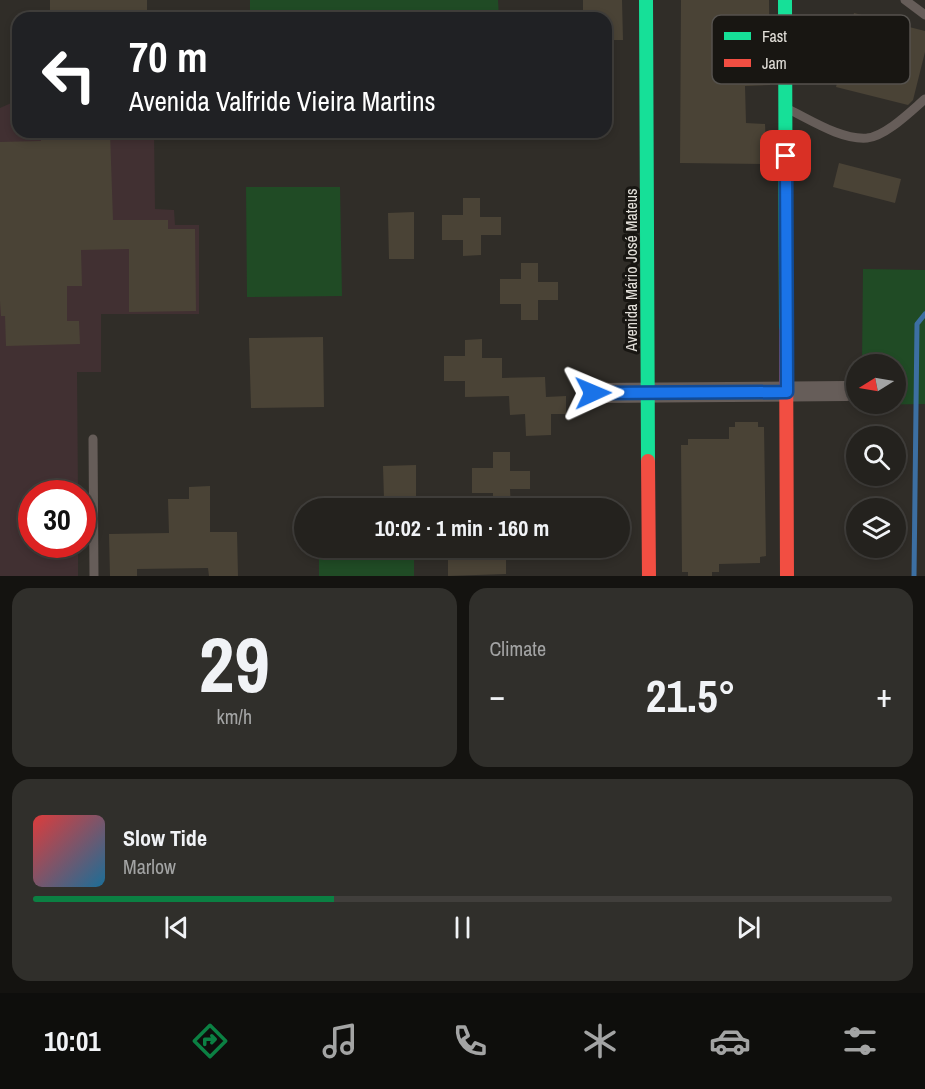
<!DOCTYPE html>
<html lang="en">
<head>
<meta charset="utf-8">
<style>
	body { margin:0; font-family:"Archivo Narrow",sans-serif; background:#302f2b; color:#f1f3f6; height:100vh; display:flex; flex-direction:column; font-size:22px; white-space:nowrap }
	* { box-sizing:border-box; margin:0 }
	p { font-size:20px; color:#a3a4a4 }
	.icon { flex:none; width:33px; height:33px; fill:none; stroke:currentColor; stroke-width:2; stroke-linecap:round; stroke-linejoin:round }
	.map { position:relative; height:576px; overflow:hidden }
	.panel { display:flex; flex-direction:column; gap:12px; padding:12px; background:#141310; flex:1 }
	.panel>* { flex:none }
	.banner { position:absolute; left:12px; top:12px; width:600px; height:126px; border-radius:18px; box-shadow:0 3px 9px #0003,0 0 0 2px #413f3c; background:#202124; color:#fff; overflow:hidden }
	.needle { width:39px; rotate:259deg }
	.fabs { position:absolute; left:846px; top:354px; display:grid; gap:12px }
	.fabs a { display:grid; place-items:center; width:60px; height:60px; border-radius:50%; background:#24221e; box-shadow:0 3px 9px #0003,0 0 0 2px #413f3c; font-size:30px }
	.speed { position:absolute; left:18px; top:480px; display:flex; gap:12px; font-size:30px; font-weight:700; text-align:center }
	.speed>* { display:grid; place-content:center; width:78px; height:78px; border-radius:50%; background:#24221e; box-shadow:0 3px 9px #0003,0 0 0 2px #413f3c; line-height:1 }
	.speed .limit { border:9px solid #d22; background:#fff; color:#111 }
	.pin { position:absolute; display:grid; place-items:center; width:51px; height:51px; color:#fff; margin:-26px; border-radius:12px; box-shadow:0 3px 9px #0006 }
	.me { position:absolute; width:66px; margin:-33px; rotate:89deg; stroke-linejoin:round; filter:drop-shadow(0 0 4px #0008) }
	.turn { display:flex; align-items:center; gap:21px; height:126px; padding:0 18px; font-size:27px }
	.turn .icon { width:78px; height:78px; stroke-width:2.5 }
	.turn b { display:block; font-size:42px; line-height:51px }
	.big { font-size:45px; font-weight:700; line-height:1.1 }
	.panel .tile { flex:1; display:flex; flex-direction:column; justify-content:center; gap:9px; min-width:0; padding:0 21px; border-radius:18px; background:#302f2b }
	.panel .dial { align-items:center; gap:0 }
	.dial b { font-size:78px; line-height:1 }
	.song { display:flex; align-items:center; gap:18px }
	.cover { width:72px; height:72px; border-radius:9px; background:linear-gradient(135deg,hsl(0 70% 55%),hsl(200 70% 35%)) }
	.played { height:6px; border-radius:3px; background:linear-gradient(90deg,#0b8043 35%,#413f3c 35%) }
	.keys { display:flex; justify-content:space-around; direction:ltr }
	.heat { display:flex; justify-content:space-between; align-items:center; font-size:33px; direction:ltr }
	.panel .tiles { flex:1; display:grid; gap:12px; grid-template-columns:1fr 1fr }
	.tile:last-child { grid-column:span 2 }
	.trip { position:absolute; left:294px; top:498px; width:336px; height:60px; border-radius:30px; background:#24221e; box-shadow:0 3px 9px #0003,0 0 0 2px #413f3c; font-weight:700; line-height:60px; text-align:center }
	.menu { display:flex; height:96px; justify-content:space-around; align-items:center; background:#0e0e0c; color:#a3a4a4 }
	.menu .icon { width:42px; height:42px }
	.menu .selected { color:#0b8043 }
	.menu b { font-size:27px; color:#f1f3f6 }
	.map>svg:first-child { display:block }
</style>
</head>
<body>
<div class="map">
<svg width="925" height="576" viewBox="0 0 925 576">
	<rect width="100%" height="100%" fill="#302d28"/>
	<path fill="#413032" d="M18,100V132H154L155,209L174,210L175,225H199V314H101V372H77L78,493L32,494V544L78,545V576H0V108Z"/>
	<path fill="#204b25" d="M250,0H498L499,18H250Z
		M246,187H340L342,296L247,297Z
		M863,269L925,270V404L862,405L896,404V364H862Z
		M319,548H414V576H319Z"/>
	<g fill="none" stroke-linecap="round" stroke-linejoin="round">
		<path stroke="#3c6fa2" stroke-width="5" d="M914,576L917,324L925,314"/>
	</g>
	<path fill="#4a4336" d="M50,0H147V18H50Z
		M583,0H622L623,40H606V18H583Z
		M681,0H769L770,85L745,86L746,123L765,124L767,164L680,163Z
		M854,13L925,31V52L913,100L908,105L836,87Z
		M41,132H110L113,220H168V229H195L196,311L129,312V249L81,250L82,286H67V321H79L80,344L6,346L5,316H1L0,301V142L41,141Z
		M839,163L901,179L895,203L833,187Z
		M463,198H480V217H501V235H481V255L463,256V240H442V215H463Z
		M414,212V259H389L388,213Z
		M521,263H538V282H558V300H538V320H521V304H500V279H521Z
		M323,337L324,407L251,408L249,338Z
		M482,339V358H502V378L545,377L546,397L566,396V414H551V435L526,436L525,414L510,415L509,396L465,397V381H444V356H465V340Z
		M735,422H758V427H764L766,556L760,557V563L719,564V572H712V576H688V572H682L681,445H688V439H729V427H735Z
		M493,452H510V471H530V489H510L511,508H493V493H472V468H493Z
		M416,465V498L384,499L383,466Z
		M210,486V532H237L238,576H209L208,568L137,569V576H110L109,534L169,533L168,499H189V487Z
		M469,548H486V557L506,556V574L448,576V554H469Z"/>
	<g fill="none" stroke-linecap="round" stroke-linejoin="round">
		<path stroke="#665d59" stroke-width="9" d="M905,0L925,15
			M788,109C811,120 841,140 867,138C886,136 911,111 925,99
			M93,439L94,576"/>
		<path stroke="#665d59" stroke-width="20" d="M593,393L847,391"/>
		<path stroke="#16e098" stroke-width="14" d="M646,0L648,461
			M785,0L786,331"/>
		<path stroke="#f24e42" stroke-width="14" d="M786,331L787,576
			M648,461L649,576"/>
	</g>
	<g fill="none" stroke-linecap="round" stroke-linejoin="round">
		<g stroke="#114b97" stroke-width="15">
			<path id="route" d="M593,393L787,392L786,156"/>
		</g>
		<use href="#route" stroke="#1a73e8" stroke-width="10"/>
	</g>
	<g text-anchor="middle" stroke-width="6" stroke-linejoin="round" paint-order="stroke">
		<g font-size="16" fill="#e2dfd9" stroke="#181612">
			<text transform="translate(631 270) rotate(-90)" y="6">Avenida Mário José Mateus</text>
		</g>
	</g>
	<rect x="712" y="15" width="198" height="69" rx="9" fill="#181612" stroke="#55524e" stroke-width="1.5"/>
	<rect x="724" y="32" width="27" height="8" fill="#16e098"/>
	<rect x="724" y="59" width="27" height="8" fill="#f24e42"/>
	<g font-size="16" fill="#e2dfd9">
		<text x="762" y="42">Fast</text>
		<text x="762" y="69">Jam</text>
	</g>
</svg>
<div class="fabs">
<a><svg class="needle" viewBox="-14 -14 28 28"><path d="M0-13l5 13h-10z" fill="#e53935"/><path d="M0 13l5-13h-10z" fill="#a3a4a4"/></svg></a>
<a><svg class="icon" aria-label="search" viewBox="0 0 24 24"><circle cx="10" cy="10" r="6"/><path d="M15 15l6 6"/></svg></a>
<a><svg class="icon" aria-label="layers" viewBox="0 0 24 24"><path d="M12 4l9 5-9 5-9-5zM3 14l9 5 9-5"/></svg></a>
</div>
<div class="speed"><div class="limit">30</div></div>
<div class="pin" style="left:786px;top:156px;background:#d93025"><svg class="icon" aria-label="arrive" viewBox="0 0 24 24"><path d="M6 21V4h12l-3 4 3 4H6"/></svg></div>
<svg class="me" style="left:593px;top:393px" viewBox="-20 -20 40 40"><path d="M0-17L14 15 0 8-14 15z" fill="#1a73e8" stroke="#fff" stroke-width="4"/></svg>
<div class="trip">10:02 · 1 min · 160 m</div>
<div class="banner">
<div class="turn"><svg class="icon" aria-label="left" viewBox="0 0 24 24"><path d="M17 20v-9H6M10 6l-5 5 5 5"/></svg><div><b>70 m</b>Avenida Valfride Vieira Martins</div></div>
</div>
</div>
<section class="panel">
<div class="tiles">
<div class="tile dial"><b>29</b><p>km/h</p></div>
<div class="tile"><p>Climate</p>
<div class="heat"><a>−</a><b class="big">21.5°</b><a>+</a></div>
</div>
<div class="tile">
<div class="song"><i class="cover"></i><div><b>Slow Tide</b><p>Marlow</p></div></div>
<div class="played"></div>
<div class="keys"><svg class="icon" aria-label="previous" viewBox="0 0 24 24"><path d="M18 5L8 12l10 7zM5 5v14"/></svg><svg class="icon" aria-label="pause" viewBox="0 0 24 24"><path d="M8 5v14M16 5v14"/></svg><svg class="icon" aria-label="next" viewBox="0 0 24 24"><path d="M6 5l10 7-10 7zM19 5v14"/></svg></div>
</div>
</div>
</section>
<nav class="menu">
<b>10:01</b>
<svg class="icon selected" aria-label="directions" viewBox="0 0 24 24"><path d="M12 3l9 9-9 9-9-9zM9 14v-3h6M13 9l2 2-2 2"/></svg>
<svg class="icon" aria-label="music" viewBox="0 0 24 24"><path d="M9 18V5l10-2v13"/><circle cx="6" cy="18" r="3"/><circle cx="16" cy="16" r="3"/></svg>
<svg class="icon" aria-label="phone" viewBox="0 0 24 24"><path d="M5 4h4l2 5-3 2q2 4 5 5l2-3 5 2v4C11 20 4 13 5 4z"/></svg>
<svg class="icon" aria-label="climate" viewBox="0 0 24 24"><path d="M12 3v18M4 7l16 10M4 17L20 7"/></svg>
<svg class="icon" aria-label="car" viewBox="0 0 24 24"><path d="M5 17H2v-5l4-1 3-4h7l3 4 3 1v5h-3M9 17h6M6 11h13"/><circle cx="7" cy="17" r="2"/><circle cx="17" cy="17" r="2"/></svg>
<svg class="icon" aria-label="filters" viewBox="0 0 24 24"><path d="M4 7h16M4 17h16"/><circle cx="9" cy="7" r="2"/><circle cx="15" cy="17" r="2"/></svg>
</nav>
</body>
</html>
